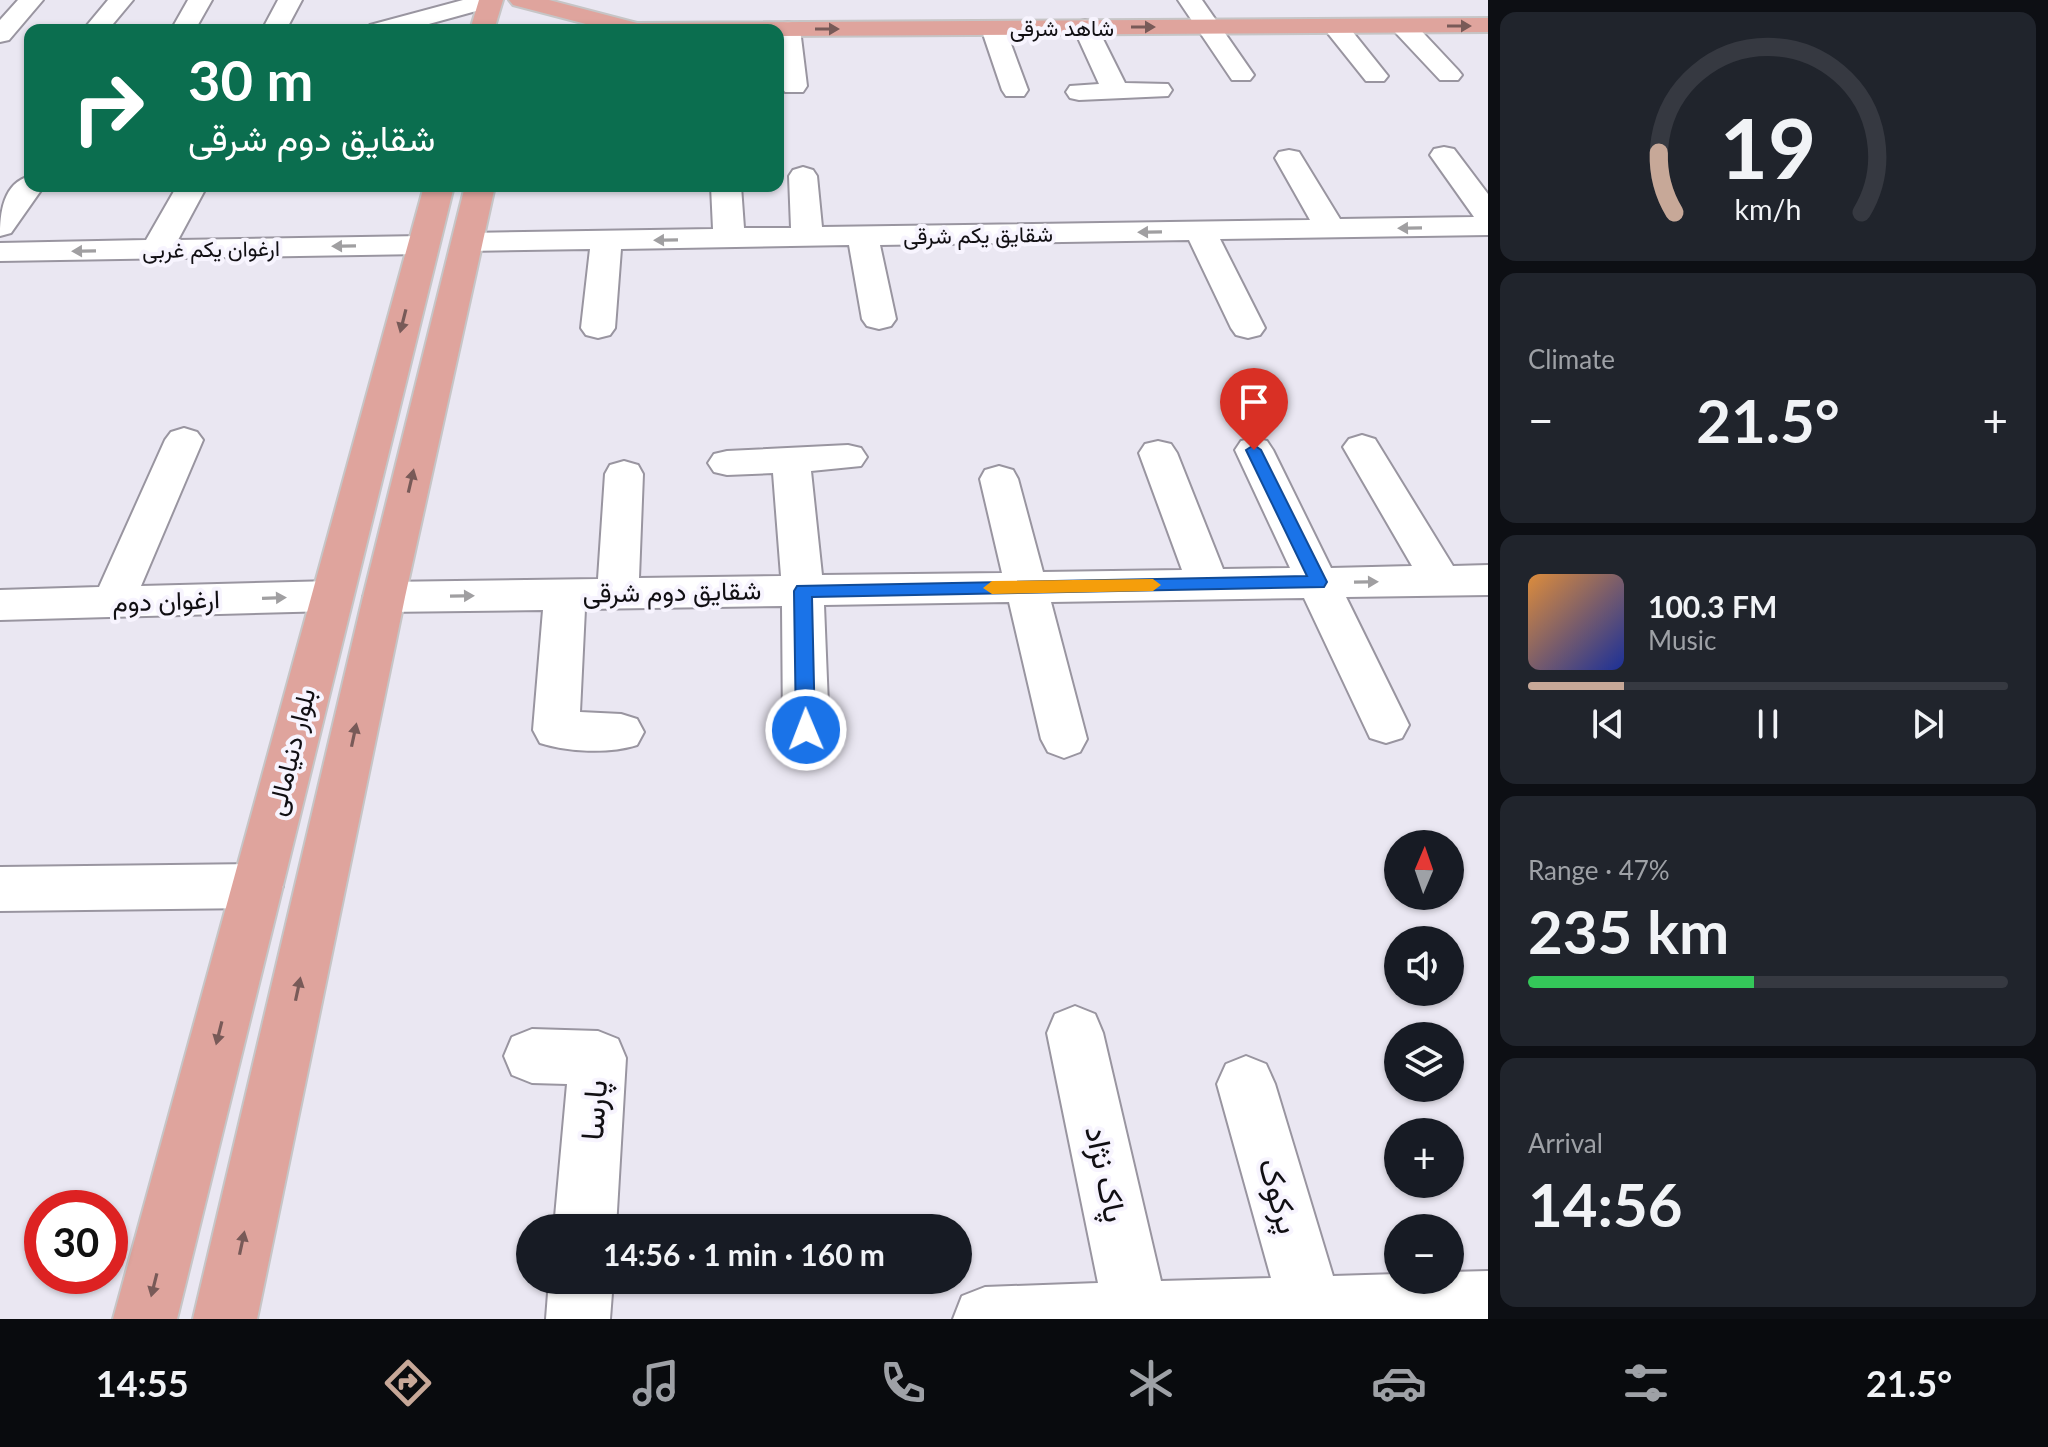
<!DOCTYPE html>
<html lang="en">
<head>
<meta charset="utf-8">
<style>
	body { margin:0; font-family:Lato,Vazirmatn,sans-serif; background:#20242c; color:#f1f3f6; height:100vh; display:flex; flex-direction:column; font-size:30px; white-space:nowrap }
	* { box-sizing:border-box; margin:0 }
	p { font-size:26px; color:#9ea1a6 }
	.icon { flex:none; width:44px; height:44px; fill:none; stroke:currentColor; stroke-width:2; stroke-linecap:round; stroke-linejoin:round }
	.map { position:relative; flex:1; overflow:hidden }
	.sheet { display:flex; flex-direction:column; gap:12px; padding:12px; background:#0d0f14; width:560px }
	.sheet>* { flex:none }
	.guide { position:absolute; left:24px; top:24px; width:760px; height:168px; border-radius:16px; box-shadow:0 2px 6px #0004; background:#0b6e4f; color:#fff; overflow:hidden }
	.needle { width:52px; rotate:2deg }
	.controls { position:absolute; left:1384px; top:830px; display:grid; gap:16px }
	.controls a { display:grid; place-items:center; width:80px; height:80px; border-radius:50%; background:#171b24; box-shadow:0 2px 6px #0004; font-size:40px }
	.speed { position:absolute; left:24px; top:1190px; display:flex; gap:16px; font-size:40px; font-weight:700; text-align:center }
	.speed>* { display:grid; place-content:center; width:104px; height:104px; border-radius:50%; background:#171b24; box-shadow:0 2px 6px #0004; line-height:1 }
	.speed .limit { border:12px solid #d22; background:#fff; color:#111 }
	.pin { position:absolute; display:grid; place-items:center; width:68px; height:68px; color:#fff; margin:-82px -34px; border-radius:50% 50% 50% 0; rotate:-45deg; box-shadow:0 0 8px #0007 }
	.pin .icon { rotate:45deg }
	.me { position:absolute; width:88px; margin:-44px; rotate:359deg; stroke-linejoin:round; filter:drop-shadow(0 0 6px #0008) }
	.turn { display:flex; align-items:center; gap:28px; height:168px; padding:0 32px; font-size:36px }
	.turn .icon { width:104px; height:104px; stroke-width:2.5 }
	.turn b { display:block; font-size:56px; line-height:68px }
	.big { font-size:60px; font-weight:700; line-height:1.1 }
	.sheet .card { flex:1; display:flex; flex-direction:column; justify-content:center; gap:12px; min-width:0; padding:0 28px; border-radius:16px; background:#20242c }
	.sheet .dial { align-items:center; gap:0 }
	.dial svg { height:208px; overflow:visible; fill:none; stroke:#363941; stroke-width:7; stroke-linecap:round; text-anchor:middle }
	.dial text { fill:#f1f3f6; stroke:none }
	.song { display:flex; align-items:center; gap:24px }
	.cover { width:96px; height:96px; border-radius:12px; background:linear-gradient(135deg,hsl(30 70% 55%),hsl(230 70% 35%)) }
	.played { height:8px; border-radius:4px; background:linear-gradient(90deg,#c7a898 20%,#363941 20%) }
	.keys { display:flex; justify-content:space-around; direction:ltr }
	.heat { display:flex; justify-content:space-between; align-items:center; font-size:44px; direction:ltr }
	.charge { height:12px; border-radius:6px; background:linear-gradient(90deg,#34c759 47%,#363941 0) }
	.trip { position:absolute; left:516px; top:1214px; width:456px; height:80px; border-radius:40px; background:#171b24; box-shadow:0 2px 6px #0004; font-weight:700; line-height:80px; text-align:center }
	.menu { display:flex; height:128px; justify-content:space-around; align-items:center; background:#090b0e; color:#9ea1a6 }
	.menu .icon { width:56px; height:56px }
	.menu .active { color:#c7a898 }
	.menu b { font-size:36px; color:#f1f3f6 }
	main { display:flex; flex:1; min-height:0 }
	.map>svg:first-child { display:block }
</style>
</head>
<body>
<main>
<div class="map">
<svg width="1488" height="1319" viewBox="0 0 1488 1319">
	<rect width="100%" height="100%" fill="#eae7f2"/>
	<g fill="none" stroke-linecap="round" stroke-linejoin="round">
		<g stroke="#9995a0" stroke-width="4">
			<path id="minor" d="M18,0H43L9,40L0,42V20Z
				M108,0H133L108,30H83Z
				M188,0H212L195,30H171Z
				M278,0H302L286,30H262Z
				M463,0H502L498,5L407,30H367L370,25Z
				M1178,0H1202L1254,75L1250,80H1232Z
				M1335,19L1344,21L1388,76L1384,81H1366L1326,31L1323,26L1326,21Z
				M1403,19L1412,21L1458,70L1462,75L1458,80H1440L1394,31L1391,26L1394,21Z
				M1085,20L1094,22L1097,27L1125,83L1168,84L1172,90L1168,96L1079,100L1070,98L1066,92L1070,86L1099,84L1073,27L1076,22Z
				M993,21L1002,23L1005,28L1028,90L1024,96H1006L1002,90L981,28L984,23Z
				M788,22L797,24L800,29L807,86L803,92H785L781,86L776,29L779,24Z
				M1444,147L1454,149L1488,194V235L1220,239L1265,328L1260,335L1248,338L1236,335L1231,328L1189,240L880,245L896,319L891,326L879,329L867,326L862,319L849,245L621,249L615,328L610,335L598,338L586,335L581,328L590,249L467,251L456,249L452,242L456,235L467,233L713,229L711,186H741L744,228H791L789,176L793,170L803,167L813,170L817,176L822,227L1310,220L1275,158L1279,152L1289,150L1299,152L1340,219L1474,217L1430,155L1434,149Z
				M30,176V186H44L11,233L0,236C0,213 3,183 30,176Z
				M177,186H207L178,240L422,236L433,238L438,245L433,252L422,254L0,261V243L146,240Z
				M184,428L197,432L203,440L141,586L332,581L347,585L353,596L347,607L332,611L0,620V590L99,587L165,440L171,432Z
				M1362,435L1375,439L1453,566L1488,565V595L1346,597L1409,725L1402,738L1386,743L1370,738L1304,598L1051,602L1087,739L1080,752L1064,758L1048,752L1041,739L1009,602L824,605L829,730L822,743L806,748L790,743L783,730L782,606L585,609L580,712L621,714L637,719L644,732L637,745C609,754 568,752 540,743L533,730L543,610L384,612L369,608L363,597L369,586L384,582L598,579L605,474L610,465L624,461L638,465L643,474L639,578L781,576L773,473L727,475L714,472L708,463L714,454L727,451L848,445L861,448L867,457L861,466L811,471L822,575L1002,573L980,479L985,470L999,466L1013,470L1018,479L1043,572L1182,570L1139,453L1145,444L1158,441L1171,444L1177,453L1223,569L1290,568L1235,450L1241,441L1254,438L1267,441L1273,450L1331,568L1412,566L1343,447L1349,439Z
				M257,864L275,870L283,886L275,902L257,908L0,911V867Z
				M1075,1006L1095,1014L1103,1033L1161,1281L1271,1278L1217,1084L1226,1064L1246,1056L1266,1064L1275,1084L1333,1276L1398,1274V1280H1450V1272L1488,1271V1319H953L962,1296L985,1287L1098,1283L1047,1033L1055,1014Z
				M532,1029L598,1031L618,1039L626,1058L616,1228H554L567,1084L532,1083L512,1075L504,1056L512,1037Z
				M549,1280H613L610,1319H546Z"/>
		</g>
		<g stroke="#c6c5c6" stroke-width="4">
			<path id="major" d="M479,0H503L494,30H470Z
				M509,0H549L637,23L1488,18V32L778,36V30H609L513,5Z
				M424,186H454L177,1319H113Z
				M465,186H495L405,597L257,1319H193L363,597Z"/>
		</g>
		<use href="#minor" fill="#fff" fill-rule="evenodd"/>
		<use href="#major" fill="#dfa49d" fill-rule="evenodd"/>
	</g>
	<defs><path id="oneway-solid" d="M-6-.8H1V-3.2L6.5 0L1 3.2V.8H-6Z" transform="scale(2)"/></defs>
	<g fill="#785a58">
		<use href="#oneway-solid" transform="translate(1459 26)"/>
		<use href="#oneway-solid" transform="translate(1143 27)"/>
		<use href="#oneway-solid" transform="translate(827 29)"/>
		<use href="#oneway-solid" transform="translate(403 321) rotate(104)"/>
		<use href="#oneway-solid" transform="translate(411 481) rotate(-77)"/>
		<use href="#oneway-solid" transform="translate(354 735) rotate(-78)"/>
		<use href="#oneway-solid" transform="translate(298 989) rotate(-78)"/>
		<use href="#oneway-solid" transform="translate(219 1033) rotate(104)"/>
		<use href="#oneway-solid" transform="translate(242 1243) rotate(-78)"/>
		<use href="#oneway-solid" transform="translate(154 1285) rotate(104)"/>
	</g>
	<g fill="#a09fa1">
		<use href="#oneway-solid" transform="translate(1410 228) rotate(179)"/>
		<use href="#oneway-solid" transform="translate(1150 232) rotate(179)"/>
		<use href="#oneway-solid" transform="translate(666 240) rotate(179)"/>
		<use href="#oneway-solid" transform="translate(344 246) rotate(179)"/>
		<use href="#oneway-solid" transform="translate(84 251) rotate(179)"/>
		<use href="#oneway-solid" transform="translate(1366 582) rotate(-1)"/>
		<use href="#oneway-solid" transform="translate(462 596) rotate(-1)"/>
		<use href="#oneway-solid" transform="translate(274 598) rotate(-2)"/>
	</g>
	<path fill="#1a73e8" stroke="#114b97" stroke-width="2" d="M1254,445L1261,450L1327,582L1324,587L812,597L815,730L813,735H799L796,730L794,591L797,586L1307,576L1246,450Z"/>
	<path fill="#f59e0b" d="M1153,579L1161,585L1153,591L992,594L983,588L992,581Z"/>
	<g text-anchor="middle" stroke-width="8" stroke-linejoin="round" paint-order="stroke">
		<g font-size="22" fill="#110f13" stroke="#f7f4fe">
			<text x="1062" y="36">شاهد شرقی</text>
			<text transform="translate(978 235) rotate(-1)" y="8">شقایق یکم شرقی</text>
			<text transform="translate(211 249) rotate(-1)" y="8">ارغوان یکم غربی</text>
		</g>
		<g font-size="26" fill="#110f13" stroke="#f7f4fe">
			<text transform="translate(672 592) rotate(-1)" y="9">شقایق دوم شرقی</text>
			<text transform="translate(166 601) rotate(-2)" y="9">ارغوان دوم</text>
			<text transform="translate(291 752) rotate(-76)" y="9">بلوار دنیامالی</text>
		</g>
		<g font-size="32" fill="#110f13" stroke="#f7f4fe">
			<text transform="translate(594 1110) rotate(-86)" y="11">پارسا</text>
			<text transform="translate(1106 1174) rotate(78)" y="11">پاک نژاد</text>
			<text transform="translate(1279 1196) rotate(74)" y="11">پرکوک</text>
		</g>
	</g>
</svg>
<div class="controls">
<a><svg class="needle" viewBox="-14 -14 28 28"><path d="M0-13l5 13h-10z" fill="#e53935"/><path d="M0 13l5-13h-10z" fill="#9ea1a6"/></svg></a>
<a><svg class="icon" aria-label="sound" viewBox="0 0 24 24"><path d="M4 9h4l5-4v14l-5-4H4zM17 9q2 3 0 6"/></svg></a>
<a><svg class="icon" aria-label="layers" viewBox="0 0 24 24"><path d="M12 4l9 5-9 5-9-5zM3 14l9 5 9-5"/></svg></a>
<a>+</a>
<a>−</a>
</div>
<div class="speed"><div class="limit">30</div></div>
<div class="pin" style="left:1254px;top:450px;background:#d93025"><svg class="icon" aria-label="arrive" viewBox="0 0 24 24"><path d="M6 21V4h12l-3 4 3 4H6"/></svg></div>
<svg class="me" style="left:806px;top:730px" viewBox="-20 -20 40 40"><circle r="17" fill="#1a73e8" stroke="#fff" stroke-width="3"/><path d="M0-11L8 9 0 5-8 9z" fill="#fff"/></svg>
<div class="trip">14:56 · 1 min · 160 m</div>
<div class="guide">
<div class="turn"><svg class="icon" aria-label="right" viewBox="0 0 24 24"><path d="M7 20v-9h11M14 6l5 5-5 5"/></svg><div><b>30 m</b>شقایق دوم شرقی</div></div>
</div>
</div>
<section class="sheet">
<div class="card dial"><svg viewBox="0 0 100 80">
<path d="M14 69A42 42 0 1 1 86 69"/>
<path d="M14 69A42 42 0 0 1 8 46" stroke="#c7a898"/>
<text x="50" y="56" font-size="32" font-weight="700">19</text>
<text x="50" y="72" font-size="11">km/h</text>
</svg></div>
<div class="card"><p>Climate</p>
<div class="heat"><a>−</a><b class="big">21.5°</b><a>+</a></div>
</div>
<div class="card">
<div class="song"><i class="cover"></i><div><b>100.3 FM</b><p>Music</p></div></div>
<div class="played"></div>
<div class="keys"><svg class="icon" aria-label="previous" viewBox="0 0 24 24"><path d="M18 5L8 12l10 7zM5 5v14"/></svg><svg class="icon" aria-label="pause" viewBox="0 0 24 24"><path d="M8 5v14M16 5v14"/></svg><svg class="icon" aria-label="next" viewBox="0 0 24 24"><path d="M6 5l10 7-10 7zM19 5v14"/></svg></div>
</div>
<div class="card"><p>Range · 47%</p><b class="big">235 km</b><div class="charge"></div></div>
<div class="card"><p>Arrival</p><b class="big">14:56</b></div>
</section>
</main>
<nav class="menu">
<b>14:55</b>
<svg class="icon active" aria-label="directions" viewBox="0 0 24 24"><path d="M12 3l9 9-9 9-9-9zM9 14v-3h6M13 9l2 2-2 2"/></svg>
<svg class="icon" aria-label="music" viewBox="0 0 24 24"><path d="M9 18V5l10-2v13"/><circle cx="6" cy="18" r="3"/><circle cx="16" cy="16" r="3"/></svg>
<svg class="icon" aria-label="phone" viewBox="0 0 24 24"><path d="M5 4h4l2 5-3 2q2 4 5 5l2-3 5 2v4C11 20 4 13 5 4z"/></svg>
<svg class="icon" aria-label="climate" viewBox="0 0 24 24"><path d="M12 3v18M4 7l16 10M4 17L20 7"/></svg>
<svg class="icon" aria-label="car" viewBox="0 0 24 24"><path d="M5 17H2v-5l4-1 3-4h7l3 4 3 1v5h-3M9 17h6M6 11h13"/><circle cx="7" cy="17" r="2"/><circle cx="17" cy="17" r="2"/></svg>
<svg class="icon" aria-label="filters" viewBox="0 0 24 24"><path d="M4 7h16M4 17h16"/><circle cx="9" cy="7" r="2"/><circle cx="15" cy="17" r="2"/></svg>
<b>21.5°</b>
</nav>
</body>
</html>
